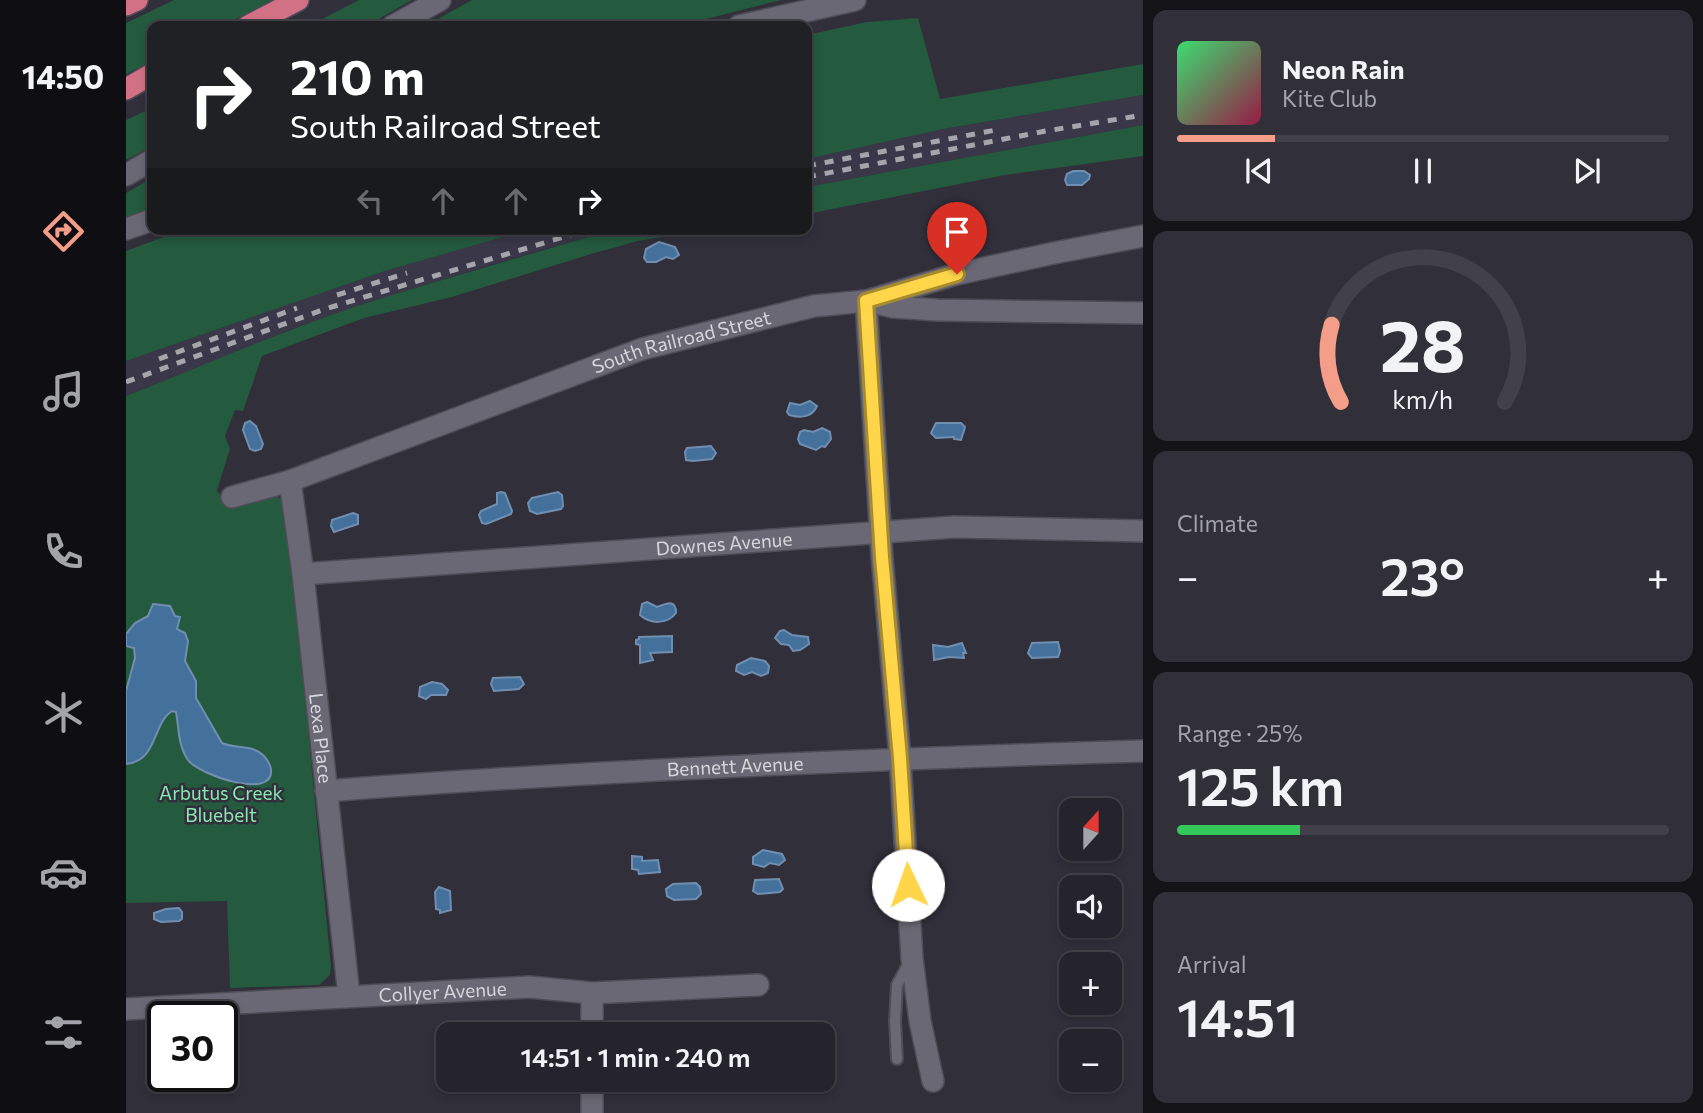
<!DOCTYPE html>
<html lang="en">
<head>
<meta charset="utf-8">
<style>
	body { margin:0; font-family:Commissioner,sans-serif; background:#312f38; color:#f1f3f6; height:100vh; display:flex; flex-direction:column; font-size:26px; white-space:nowrap }
	* { box-sizing:border-box; margin:0 }
	p { font-size:23px; color:#a3a4a9 }
	.icon { flex:none; width:38px; height:38px; fill:none; stroke:currentColor; stroke-width:2; stroke-linecap:round; stroke-linejoin:round }
	.map { position:relative; flex:1; overflow:hidden }
	.sheet { display:flex; flex-direction:column; gap:10px; padding:10px; background:#141318; width:560px }
	.sheet>* { flex:none }
	.top-card { position:absolute; left:21px; top:21px; width:665px; height:214px; border-radius:14px; box-shadow:0 4px 10px #0003,0 0 0 2px #424048; background:#202124; color:#fff; overflow:hidden }
	.needle { width:46px; rotate:21deg }
	.fabs { position:absolute; left:933px; top:798px; display:grid; gap:14px }
	.fabs a { display:grid; place-items:center; width:63px; height:63px; border-radius:14px; background:#25232c; box-shadow:0 4px 10px #0003,0 0 0 2px #424048; font-size:35px }
	.speed { position:absolute; left:21px; top:1001px; display:flex; gap:14px; font-size:35px; font-weight:700; text-align:center }
	.speed>* { display:grid; place-content:center; width:91px; height:91px; border-radius:50%; background:#25232c; box-shadow:0 4px 10px #0003,0 0 0 2px #424048; line-height:1 }
	.speed .limit { border:4px solid #111; border-radius:10px; background:#fff; color:#111 }
	.pin { position:absolute; display:grid; place-items:center; width:60px; height:60px; color:#fff; margin:-72px -30px; border-radius:50% 50% 50% 0; rotate:-45deg; box-shadow:0 0 7px #0007 }
	.pin .icon { rotate:45deg }
	.me { position:absolute; width:77px; margin:-38px; rotate:357deg; stroke-linejoin:round; filter:drop-shadow(0 0 5px #0008) }
	.turn { display:flex; align-items:center; gap:24px; height:147px; padding:0 28px; font-size:32px }
	.turn .icon { width:91px; height:91px; stroke-width:2.5 }
	.turn b { display:block; font-size:49px; line-height:60px }
	.lanes { display:flex; align-items:center; height:66px; padding:0 28px; background:#0003; justify-content:center; gap:35px; direction:ltr }
	.lanes .off { opacity:.35 }
	.big { font-size:52px; font-weight:600; line-height:1.1 }
	.sheet .card { flex:1; display:flex; flex-direction:column; justify-content:center; gap:10px; min-width:0; padding:0 24px; border-radius:14px; background:#312f38 }
	.sheet .dial { align-items:center; gap:0 }
	.dial svg { height:182px; overflow:visible; fill:none; stroke:#424048; stroke-width:7; stroke-linecap:round; text-anchor:middle }
	.dial text { fill:#f1f3f6; stroke:none }
	.song { display:flex; align-items:center; gap:21px }
	.cover { width:84px; height:84px; border-radius:10px; background:linear-gradient(135deg,hsl(140 70% 55%),hsl(340 70% 35%)) }
	.played { height:7px; border-radius:4px; background:linear-gradient(90deg,#f49e89 20%,#424048 20%) }
	.keys { display:flex; justify-content:space-around; direction:ltr }
	.heat { display:flex; justify-content:space-between; align-items:center; font-size:38px; direction:ltr }
	.charge { height:10px; border-radius:5px; background:linear-gradient(90deg,#34c759 25%,#424048 0) }
	.trip { position:absolute; left:310px; top:1022px; width:399px; height:70px; border-radius:14px; background:#25232c; box-shadow:0 4px 10px #0003,0 0 0 2px #424048; font-weight:600; line-height:70px; text-align:center }
	main { display:flex; flex:1; min-height:0 }
	.tabs { display:flex; flex-direction:column; width:126px; justify-content:space-around; align-items:center; background:#0f0e12; color:#a3a4a9 }
	.tabs .icon { width:49px; height:49px }
	.tabs .active { color:#f49e89 }
	.tabs b { font-size:32px; color:#f1f3f6 }
	.map>svg:first-child { display:block }
</style>
</head>
<body>
<main>
<nav class="tabs">
<b>14:50</b>
<svg class="icon active" aria-label="directions" viewBox="0 0 24 24"><path d="M12 3l9 9-9 9-9-9zM9 14v-3h6M13 9l2 2-2 2"/></svg>
<svg class="icon" aria-label="music" viewBox="0 0 24 24"><path d="M9 18V5l10-2v13"/><circle cx="6" cy="18" r="3"/><circle cx="16" cy="16" r="3"/></svg>
<svg class="icon" aria-label="phone" viewBox="0 0 24 24"><path d="M5 4h4l2 5-3 2q2 4 5 5l2-3 5 2v4C11 20 4 13 5 4z"/></svg>
<svg class="icon" aria-label="climate" viewBox="0 0 24 24"><path d="M12 3v18M4 7l16 10M4 17L20 7"/></svg>
<svg class="icon" aria-label="car" viewBox="0 0 24 24"><path d="M5 17H2v-5l4-1 3-4h7l3 4 3 1v5h-3M9 17h6M6 11h13"/><circle cx="7" cy="17" r="2"/><circle cx="17" cy="17" r="2"/></svg>
<svg class="icon" aria-label="filters" viewBox="0 0 24 24"><path d="M4 7h16M4 17h16"/><circle cx="9" cy="7" r="2"/><circle cx="15" cy="17" r="2"/></svg>
</nav>
<div class="map">
<svg width="1017" height="1113" viewBox="0 0 1017 1113">
	<rect width="100%" height="100%" fill="#312f3a"/>
	<path fill="#3a3848" d="M1017,95V125L681,187V159L817,129Z
		M405,229H488L354,268L229,307L168,328L0,396V361L259,271Z"/>
	<path fill="#245a3e" d="M48,0H147L96,26H26V61L0,74V23Z
		M233,0H286L240,26H183Z
		M346,0H655L553,26H299Z
		M792,18L814,99L1017,64V95L817,129L681,159V35L741,22Z
		M26,108V146L0,160V120Z
		M1017,125V156L879,175L681,214V187Z
		M26,178V210L0,220V193Z
		M59,229H405L259,271L0,361V251Z
		M488,229H587L512,241L465,254L326,297L238,318L136,356L117,411L109,410L99,436L104,449L91,490L101,507L143,495L157,499L167,576L205,966L204,975L193,985L104,988L101,901L0,903V396C76,366 151,333 228,307C314,279 401,256 488,229Z"/>
	<path fill="#44709c" stroke="#708fb0" stroke-width="2" d="M947,171H958L964,175L963,179L956,185H941L939,180L941,174Z
		M533,242L549,247L553,255L547,259L540,257L530,262H521L518,258L520,249Z
		M684,401L691,406C686,418 673,418 663,415L661,412L664,403L674,405Z
		M124,421L130,426L137,444L135,449L129,451L124,449L117,430L119,423Z
		M810,423H835L839,427L835,440L828,439V437L810,438L805,433Z
		M696,428L704,432L705,439L699,447L696,446L690,450L674,444L672,439L674,432L678,430L687,432Z
		M585,446L590,453L586,459L567,461L560,460L559,452L561,448Z
		M375,492L379,493L386,511L385,514L360,524L356,523L353,515L355,511L371,504V493Z
		M432,492L436,495L437,506L435,509L411,514L404,511L402,503L406,498Z
		M227,513L232,515V524L208,532L205,526L206,520Z
		M521,602L531,607C541,603 550,599 550,613C541,625 524,624 514,615L516,604Z
		M27,604L44,606L49,616L54,617L51,629L59,633L62,641L59,661L70,681V698L96,743C109,749 125,744 137,755C141,759 144,764 145,769C149,801 73,775 62,760C52,746 53,728 50,712L46,711C26,724 32,761 0,764V691L9,658L8,648L0,646V634L9,623L22,616Z
		M658,630L666,635L682,637L683,644L674,650L667,651L663,645L655,644L649,638L654,631Z
		M546,636V652L524,653L527,660L514,663V645L510,644V640L513,639V637Z
		M932,642L934,651L932,657L906,658L902,653L906,643Z
		M836,643L840,653H837L838,658L823,657L808,660L807,645L822,647Z
		M625,658L639,661L643,666L642,673L635,676L626,672L618,675L610,671L611,665Z
		M394,677L398,684L393,689L368,691L365,684L367,678Z
		M306,682L316,684L322,690L320,695H305L300,699L293,696L294,687Z
		M637,850L656,854L659,860L653,865L644,863L638,867L627,864V857Z
		M506,856L516,857V861L532,860L534,872L513,874L512,870L506,869Z
		M653,879L657,889L654,892L632,894L627,891L629,880Z
		M570,883L574,887L575,894L570,899L548,900L541,896L540,889L547,884Z
		M313,887L324,891L325,910L314,913V910L310,909L309,892Z
		M53,908L56,912V919L53,921L35,922L28,919V913L40,909Z"/>
	<g fill="none" stroke-linecap="round" stroke-linejoin="round">
		<g stroke="#4e4c56" stroke-width="14">
			<path id="lane" d="M771,1059L769,1021L771,985L783,963"/>
		</g>
		<g stroke="#4e4c56" stroke-width="24">
			<g id="street">
				<path d="M613,26L729,0"/>
				<path d="M0,229L26,220"/>
				<path d="M740,301L756,557L774,758L786,958L794,1021L807,1081"/>
				<path d="M742,301L767,307L811,310L1017,313"/>
				<path id="s1" d="M164,481L177,574L223,996"/>
				<path id="s2" d="M106,497L164,481L516,349L688,306L740,301L831,274L928,253L1017,236"/>
				<path id="s3" d="M177,574L828,527L1017,531"/>
				<path id="s4" d="M200,791C472,770 744,759 1017,751"/>
				<path id="s5" d="M0,1009L403,987L466,993L632,985"/>
				<path d="M466,1034V993"/>
				<path d="M466,1113V1080"/>
			</g>
		</g>
		<g stroke="#4e4c56" stroke-width="24">
			<path id="secondary" d="M267,26L314,0
				M0,175L26,160"/>
		</g>
		<g stroke="#4e4c56" stroke-width="24">
			<path id="highway" d="M0,5L11,0
				M122,26L172,0
				M0,89L26,74"/>
		</g>
		<use href="#lane" stroke="#696874" stroke-width="10"/>
		<use href="#street" stroke="#696874" stroke-width="21"/>
		<use href="#secondary" stroke="#696874" stroke-width="21"/>
		<use href="#highway" stroke="#d27185" stroke-width="21"/>
		<path stroke="#a6a5ad" stroke-width="5" stroke-dasharray="9 9" stroke-linecap="butt" d="M681,166L875,129
			M681,177L920,131L1017,115
			M211,295L281,273
			M33,359L171,308
			M0,382L199,309L464,229"/>
	</g>
	<g fill="none" stroke-linecap="round" stroke-linejoin="round">
		<g stroke="#a68a30" stroke-width="18">
			<path id="route" d="M782,885L774,758L756,557L740,301L831,274"/>
		</g>
		<use href="#route" stroke="#ffd54a" stroke-width="12"/>
	</g>
	<g text-anchor="middle" stroke-width="5" stroke-linejoin="round" paint-order="stroke">
		<g font-size="19" fill="#d7d6dd" stroke="#312f3a">
			<text dy="7" stroke="none"><textPath href="#s2" startOffset="476">South Railroad Street</textPath></text>
			<text dy="7" stroke="none"><textPath href="#s3" startOffset="422">Downes Avenue</textPath></text>
			<text dy="7" stroke="none"><textPath href="#s1" startOffset="259">Lexa Place</textPath></text>
			<text dy="7" stroke="none"><textPath href="#s4" startOffset="410">Bennett Avenue</textPath></text>
			<text dy="7" stroke="none"><textPath href="#s5" startOffset="317">Collyer Avenue</textPath></text>
		</g>
		<g font-size="19" fill="#8ae6b2" stroke="#312f3a">
			<text x="95" y="800">Arbutus Creek<tspan x="95" dy="22">Bluebelt</tspan></text>
		</g>
	</g>
</svg>
<div class="fabs">
<a><svg class="needle" viewBox="-14 -14 28 28"><path d="M0-13l5 13h-10z" fill="#e53935"/><path d="M0 13l5-13h-10z" fill="#a3a4a9"/></svg></a>
<a><svg class="icon" aria-label="sound" viewBox="0 0 24 24"><path d="M4 9h4l5-4v14l-5-4H4zM17 9q2 3 0 6"/></svg></a>
<a>+</a>
<a>−</a>
</div>
<div class="speed"><div class="limit">30</div></div>
<div class="pin" style="left:831px;top:274px;background:#d93025"><svg class="icon" aria-label="arrive" viewBox="0 0 24 24"><path d="M6 21V4h12l-3 4 3 4H6"/></svg></div>
<svg class="me" style="left:782px;top:885px" viewBox="-20 -20 40 40"><circle r="19" fill="#fff"/><path d="M0-13L10 11 0 6-10 11z" fill="#ffd54a"/></svg>
<div class="trip">14:51 · 1 min · 240 m</div>
<div class="top-card">
<div class="turn"><svg class="icon" aria-label="right" viewBox="0 0 24 24"><path d="M7 20v-9h11M14 6l5 5-5 5"/></svg><div><b>210 m</b>South Railroad Street</div></div>
<div class="lanes"><svg class="icon off" aria-label="left" viewBox="0 0 24 24"><path d="M17 20v-9H6M10 6l-5 5 5 5"/></svg><svg class="icon off" aria-label="ahead" viewBox="0 0 24 24"><path d="M12 20V5M6 11l6-6 6 6"/></svg><svg class="icon off" aria-label="ahead" viewBox="0 0 24 24"><path d="M12 20V5M6 11l6-6 6 6"/></svg><svg class="icon" aria-label="right" viewBox="0 0 24 24"><path d="M7 20v-9h11M14 6l5 5-5 5"/></svg></div>
</div>
</div>
<section class="sheet">
<div class="card">
<div class="song"><i class="cover"></i><div><b>Neon Rain</b><p>Kite Club</p></div></div>
<div class="played"></div>
<div class="keys"><svg class="icon" aria-label="previous" viewBox="0 0 24 24"><path d="M18 5L8 12l10 7zM5 5v14"/></svg><svg class="icon" aria-label="pause" viewBox="0 0 24 24"><path d="M8 5v14M16 5v14"/></svg><svg class="icon" aria-label="next" viewBox="0 0 24 24"><path d="M6 5l10 7-10 7zM19 5v14"/></svg></div>
</div>
<div class="card dial"><svg viewBox="0 0 100 80">
<path d="M14 69A42 42 0 1 1 86 69"/>
<path d="M14 69A42 42 0 0 1 10 35" stroke="#f49e89"/>
<text x="50" y="56" font-size="32" font-weight="700">28</text>
<text x="50" y="72" font-size="11">km/h</text>
</svg></div>
<div class="card"><p>Climate</p>
<div class="heat"><a>−</a><b class="big">23°</b><a>+</a></div>
</div>
<div class="card"><p>Range · 25%</p><b class="big">125 km</b><div class="charge"></div></div>
<div class="card"><p>Arrival</p><b class="big">14:51</b></div>
</section>
</main>
</body>
</html>
